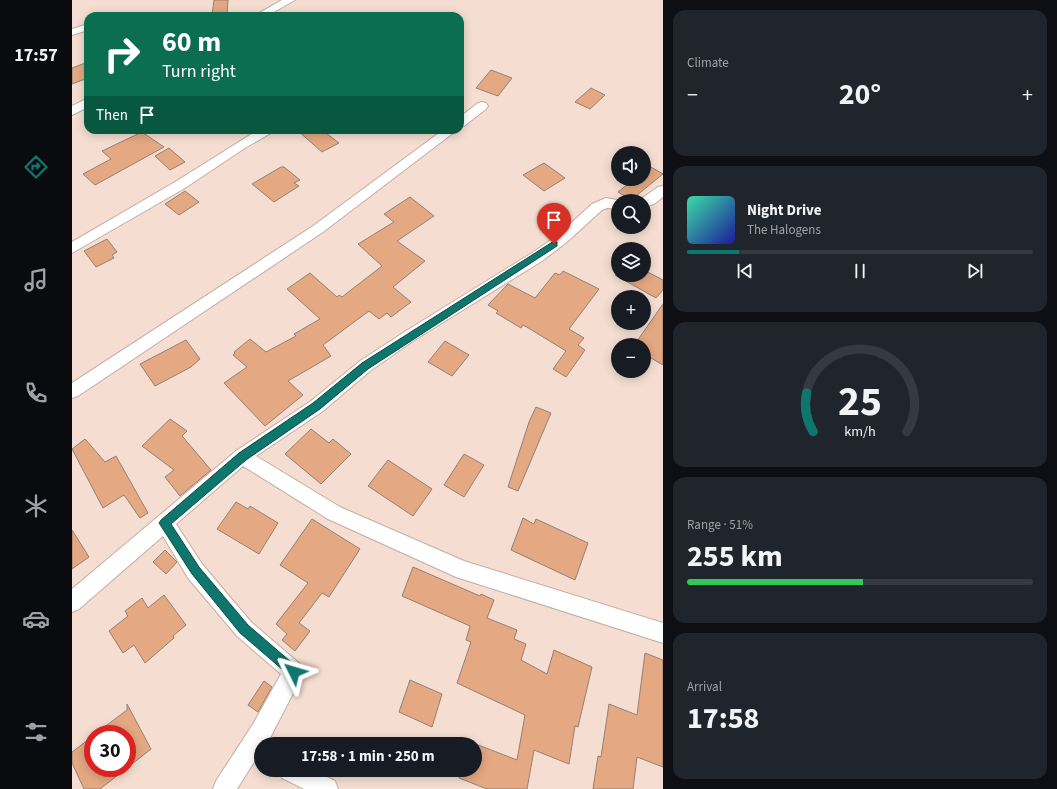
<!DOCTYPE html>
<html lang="en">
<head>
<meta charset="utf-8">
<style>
	body { margin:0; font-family:"Source Sans 3",sans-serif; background:#20242c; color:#f1f3f6; height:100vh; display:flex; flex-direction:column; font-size:15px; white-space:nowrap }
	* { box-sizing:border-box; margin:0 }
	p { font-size:13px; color:#9ea1a6 }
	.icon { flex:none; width:22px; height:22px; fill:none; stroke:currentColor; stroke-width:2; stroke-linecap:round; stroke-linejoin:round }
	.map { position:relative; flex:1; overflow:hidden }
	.details { display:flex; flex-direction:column; gap:10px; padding:10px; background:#0d0f14; width:394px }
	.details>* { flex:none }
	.guide { position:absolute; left:12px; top:12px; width:380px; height:122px; border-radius:12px; box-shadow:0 2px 10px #0003; background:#0b6e4f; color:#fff; overflow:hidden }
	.tools { position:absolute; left:539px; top:146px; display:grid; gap:8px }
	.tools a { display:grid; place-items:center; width:40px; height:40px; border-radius:50%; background:#171b24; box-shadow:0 2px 10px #0003; font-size:20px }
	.speed { position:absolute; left:12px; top:725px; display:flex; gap:8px; font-size:20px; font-weight:700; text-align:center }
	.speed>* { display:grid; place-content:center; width:52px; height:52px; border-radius:50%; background:#171b24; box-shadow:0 2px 10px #0003; line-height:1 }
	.speed .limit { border:6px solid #d22; background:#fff; color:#111 }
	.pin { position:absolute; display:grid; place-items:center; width:34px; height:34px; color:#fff; margin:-41px -17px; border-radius:50% 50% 50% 0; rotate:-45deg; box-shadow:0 0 4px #0007 }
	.pin .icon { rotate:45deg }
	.me { position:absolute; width:44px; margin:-22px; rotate:310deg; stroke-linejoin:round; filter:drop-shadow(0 0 3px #0008) }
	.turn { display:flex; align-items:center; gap:14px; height:84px; padding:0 12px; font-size:18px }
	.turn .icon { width:52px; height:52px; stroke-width:2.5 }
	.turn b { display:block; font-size:28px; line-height:34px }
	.then { display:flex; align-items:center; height:38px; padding:0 12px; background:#0003; gap:8px; font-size:15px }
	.big { font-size:30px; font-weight:700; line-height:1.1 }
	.details .tile { flex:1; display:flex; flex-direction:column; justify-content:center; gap:6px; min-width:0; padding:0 14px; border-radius:12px; background:#20242c }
	.details .dial { align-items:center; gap:0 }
	.dial svg { height:104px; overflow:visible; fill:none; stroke:#363941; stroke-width:7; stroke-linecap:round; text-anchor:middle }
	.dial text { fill:#f1f3f6; stroke:none }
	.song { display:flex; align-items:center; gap:12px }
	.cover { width:48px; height:48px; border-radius:6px; background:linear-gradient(135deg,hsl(160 70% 55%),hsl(240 70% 35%)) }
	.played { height:4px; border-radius:2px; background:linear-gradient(90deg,#0f766e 15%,#363941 15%) }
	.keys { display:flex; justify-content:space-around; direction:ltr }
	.heat { display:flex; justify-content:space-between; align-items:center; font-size:22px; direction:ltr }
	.charge { height:6px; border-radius:3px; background:linear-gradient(90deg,#34c759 51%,#363941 0) }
	.trip { position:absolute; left:182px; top:737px; width:228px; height:40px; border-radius:20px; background:#171b24; box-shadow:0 2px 10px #0003; font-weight:700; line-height:40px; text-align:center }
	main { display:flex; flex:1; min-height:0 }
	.menu { display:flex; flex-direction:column; width:72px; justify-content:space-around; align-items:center; background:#090b0e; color:#9ea1a6 }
	.menu .icon { width:28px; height:28px }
	.menu .current { color:#0f766e }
	.menu b { font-size:18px; color:#f1f3f6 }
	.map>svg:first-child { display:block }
</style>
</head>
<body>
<main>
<nav class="menu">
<b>17:57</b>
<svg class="icon current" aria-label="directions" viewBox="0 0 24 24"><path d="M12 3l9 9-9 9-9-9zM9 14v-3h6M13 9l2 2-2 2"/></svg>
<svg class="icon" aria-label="music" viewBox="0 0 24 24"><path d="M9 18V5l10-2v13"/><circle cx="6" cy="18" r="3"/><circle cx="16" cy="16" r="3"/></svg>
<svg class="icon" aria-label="phone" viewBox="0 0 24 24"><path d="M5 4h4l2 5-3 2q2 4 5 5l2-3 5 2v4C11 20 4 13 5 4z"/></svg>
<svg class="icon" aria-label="climate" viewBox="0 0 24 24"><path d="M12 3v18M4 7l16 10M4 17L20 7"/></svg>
<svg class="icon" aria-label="car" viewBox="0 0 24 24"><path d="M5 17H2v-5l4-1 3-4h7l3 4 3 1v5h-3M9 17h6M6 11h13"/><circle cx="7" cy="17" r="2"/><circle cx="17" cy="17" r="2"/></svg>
<svg class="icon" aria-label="filters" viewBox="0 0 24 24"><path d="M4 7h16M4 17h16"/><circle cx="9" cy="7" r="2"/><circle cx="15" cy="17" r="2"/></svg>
</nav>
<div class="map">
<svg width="591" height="789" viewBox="0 0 591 789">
	<rect width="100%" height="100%" fill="#f5ded1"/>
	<path fill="#e4a883" stroke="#958074" d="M142,0H156L155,16H140Z
		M16,62V78L0,84V68Z
		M419,70L440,78L426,96L404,88Z
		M519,88L533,95L518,109L503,102Z
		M225,130H250L267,143L250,152Z
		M70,132L92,147L23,185L11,174L39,159L30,151Z
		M97,148L113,162L98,170L83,156Z
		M472,163L493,178L472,191L451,175Z
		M572,163L591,174L559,200L546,192L562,179H572Z
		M209,167H212L228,180L222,183L227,186L202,202L180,184Z
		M113,191L127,202L107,215L93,204Z
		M338,197L362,216L325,241L353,261L321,287L339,302L319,317L315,313L307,319L297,311L251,345L259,356L216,381L231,395L193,426L152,383L175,367L161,355L163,353L162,352L178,339L194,352L224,336L222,334L248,319L215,289L238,273L265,297L267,295L270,297L310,266L286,244L322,222L312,214Z
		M35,239L45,252L40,255L42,258L24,267L12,251Z
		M572,270L591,280V290L584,298L543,275H572Z
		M491,271L527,289L497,329L512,338L506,345L513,350L494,377L481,369L494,351L458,329L451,325L449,328L424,313L426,311L416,305L436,284L463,298L483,273L488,275Z
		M591,304V365L572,354V344L565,341Z
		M114,340L128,359L119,367L83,386L68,364Z
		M373,341L397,355L380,376L356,362Z
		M464,407L479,413L446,491L436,487L457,422Z
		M98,419L115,431L110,436L139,470L108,496L93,477L102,470L70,446Z
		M239,429L257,443L261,439L279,454L249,484L213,454Z
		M13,439L33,462L44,456L76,513L68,518L52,495L31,508L0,449Z
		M392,454L412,465L392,497L372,485Z
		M316,460L360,489L341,516L296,486Z
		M164,502L176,509L178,506L206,523L187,554L145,529Z
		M451,518L462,524L464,519L516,543L503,580L439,550Z
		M240,519L288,549L257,597L250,593L227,623L238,631L223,651L210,640L215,634L204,624L236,583L208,565Z
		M0,530L17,557L0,569Z
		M93,550L105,562L94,574L81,562Z
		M341,567L408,596L409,594L422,600L415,618L445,630L442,639L454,644L449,660L475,674L482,650L520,667L506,727L503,726L497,764L462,750L455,789H415L387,778L389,770H403V744H395L396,741L445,760L453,715L385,683L399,642L394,640L398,626L330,596Z
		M92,595L114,625L101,636L102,638L73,663L62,645L51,653L37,631L56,616L53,611L70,598L76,608Z
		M573,653L591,660V767L565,757L561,789H521L526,756L529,757L537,704L565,715Z
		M338,680L370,694L360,727L327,712Z
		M192,681L200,687L186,712L176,705Z
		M55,704L79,749L55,768V734H23L55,710Z
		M21,736V768H55L28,789H12L0,763V752Z"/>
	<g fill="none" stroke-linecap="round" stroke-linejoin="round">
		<g stroke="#c3ada0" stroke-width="2">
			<path id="minor" d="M210,0H223L195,16H182Z
				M16,24V30L0,35V29Z
				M16,98V107L0,115V106Z
				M410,102L414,103L416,106L414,109L392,126L388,127V117L406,103Z
				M186,130H201L199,133L173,148L113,188L0,253V242L103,182Z
				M371,130H385L251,232L6,396L0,398V383L241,226Z
				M591,186V197L582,204L572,207V201H566L586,187Z
				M534,198L551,201H546V209L535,208L530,210L496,241L470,261L344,339L298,371L251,411L184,456L268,507L392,561L591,623V643L384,577L256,519L171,466L104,524L130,564L179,622L229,665L232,672L197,740L194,744H189V751L165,789H141L144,781L181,724L209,674L165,636L116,578L91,536L7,609L0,612V589L164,451L239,401L288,361L334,331L460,253L486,235L520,204Z
				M207,770H241L263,781L266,789H232L210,778Z"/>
		</g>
		<use href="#minor" fill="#fff" fill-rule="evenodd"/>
	</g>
	<path fill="#0f766e" stroke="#0a4d48" d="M482,241L485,242V246L296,369L248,409L174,460L99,524L127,567L176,625L226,668L228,672L226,676L222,678L218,676L168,633L120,574L89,526L87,523L89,520L167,453L241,403L290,363Z"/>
</svg>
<div class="tools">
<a><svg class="icon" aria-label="sound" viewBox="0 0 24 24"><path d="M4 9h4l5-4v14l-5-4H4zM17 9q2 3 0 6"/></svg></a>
<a><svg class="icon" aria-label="search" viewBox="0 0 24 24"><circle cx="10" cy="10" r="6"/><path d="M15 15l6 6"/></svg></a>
<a><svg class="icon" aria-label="layers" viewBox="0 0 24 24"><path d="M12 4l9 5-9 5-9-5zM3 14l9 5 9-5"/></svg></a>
<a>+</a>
<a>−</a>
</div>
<div class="speed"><div class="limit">30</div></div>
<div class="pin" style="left:482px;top:244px;background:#d93025"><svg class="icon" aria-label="arrive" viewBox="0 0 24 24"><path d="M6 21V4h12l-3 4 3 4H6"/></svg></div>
<svg class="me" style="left:222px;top:672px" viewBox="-20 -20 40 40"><path d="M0-17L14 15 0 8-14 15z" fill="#0f766e" stroke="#fff" stroke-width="4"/></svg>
<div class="trip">17:58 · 1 min · 250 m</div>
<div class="guide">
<div class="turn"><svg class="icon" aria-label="right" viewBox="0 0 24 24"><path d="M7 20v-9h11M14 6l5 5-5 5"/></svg><div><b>60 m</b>Turn right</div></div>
<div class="then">Then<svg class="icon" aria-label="arrive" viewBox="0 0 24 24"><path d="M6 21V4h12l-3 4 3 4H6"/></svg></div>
</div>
</div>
<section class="details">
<div class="tile"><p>Climate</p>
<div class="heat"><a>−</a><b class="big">20°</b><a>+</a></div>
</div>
<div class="tile">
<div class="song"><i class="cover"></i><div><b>Night Drive</b><p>The Halogens</p></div></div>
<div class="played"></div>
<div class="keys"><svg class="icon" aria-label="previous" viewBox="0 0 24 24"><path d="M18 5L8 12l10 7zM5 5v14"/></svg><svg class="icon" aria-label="pause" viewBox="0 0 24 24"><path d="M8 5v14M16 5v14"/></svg><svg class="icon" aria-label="next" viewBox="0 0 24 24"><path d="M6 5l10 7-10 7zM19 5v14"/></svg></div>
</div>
<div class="tile dial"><svg viewBox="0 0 100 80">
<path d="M14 69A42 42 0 1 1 86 69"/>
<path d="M14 69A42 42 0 0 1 9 39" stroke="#0f766e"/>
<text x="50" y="56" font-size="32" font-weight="700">25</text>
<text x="50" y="72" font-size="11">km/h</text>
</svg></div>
<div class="tile"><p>Range · 51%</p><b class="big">255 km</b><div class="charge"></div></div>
<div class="tile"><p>Arrival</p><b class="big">17:58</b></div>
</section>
</main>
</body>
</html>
